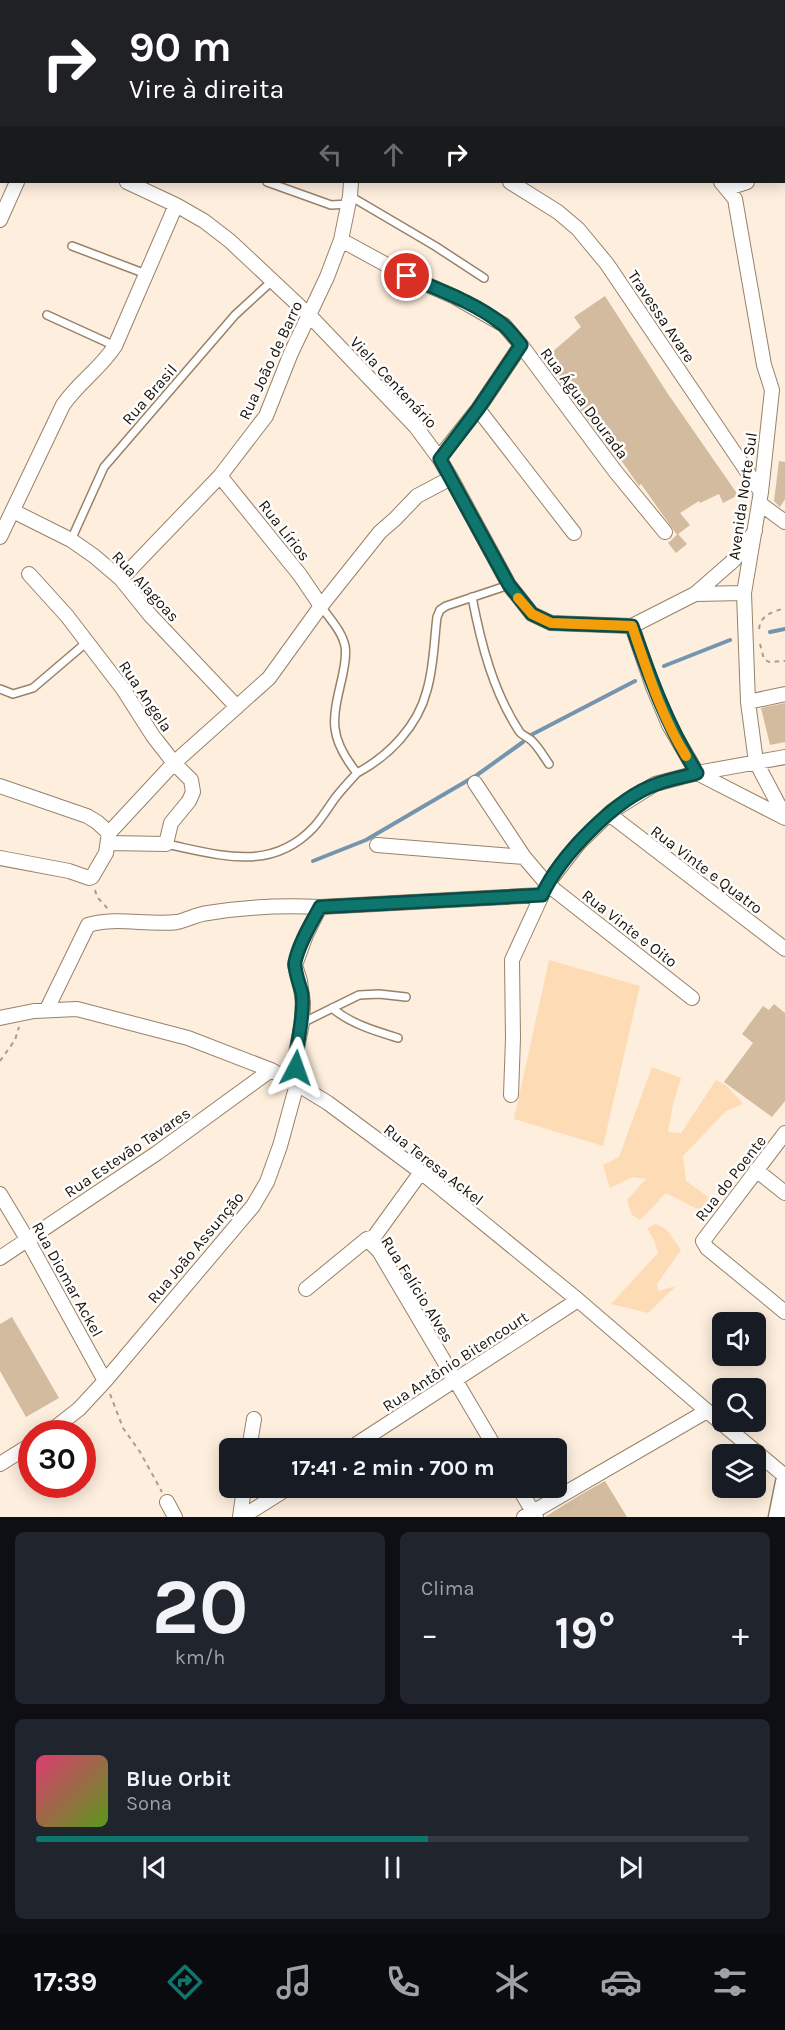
<!DOCTYPE html>
<html lang="pt">
<head>
<meta charset="utf-8">
<style>
	body { margin:0; font-family:Karla,sans-serif; background:#20242c; color:#f1f3f6; height:100vh; display:flex; flex-direction:column; font-size:22px; white-space:nowrap }
	* { box-sizing:border-box; margin:0 }
	p { font-size:20px; color:#9ea1a6 }
	.icon { flex:none; width:33px; height:33px; fill:none; stroke:currentColor; stroke-width:2; stroke-linecap:round; stroke-linejoin:round }
	.map { position:relative; height:1517px; overflow:hidden }
	.side { display:flex; flex-direction:column; gap:15px; padding:15px; background:#0d0f14; flex:1 }
	.side>* { flex:none }
	.guide { position:absolute; left:0px; top:0px; width:786px; height:183px; box-shadow:0 3px 15px #0003; background:#202124; color:#fff; overflow:hidden }
	.buttons { position:absolute; left:712px; top:1312px; display:grid; gap:12px }
	.buttons a { display:grid; place-items:center; width:54px; height:54px; border-radius:9px; background:#171b24; box-shadow:0 3px 15px #0003; font-size:30px }
	.speed { position:absolute; left:18px; top:1420px; display:flex; gap:12px; font-size:30px; font-weight:700; text-align:center }
	.speed>* { display:grid; place-content:center; width:78px; height:78px; border-radius:50%; background:#171b24; box-shadow:0 3px 15px #0003; line-height:1 }
	.speed .limit { border:9px solid #d22; background:#fff; color:#111 }
	.pin { position:absolute; display:grid; place-items:center; width:51px; height:51px; color:#fff; margin:-26px; border:3px solid #fff; border-radius:50%; box-shadow:0 2px 6px #0007 }
	.me { position:absolute; width:66px; margin:-33px; rotate:4deg; stroke-linejoin:round; filter:drop-shadow(0 0 4px #0008) }
	.turn { display:flex; align-items:center; gap:21px; height:126px; padding:0 30px; font-size:27px }
	.turn .icon { width:78px; height:78px; stroke-width:2.5 }
	.turn b { display:block; font-size:42px; line-height:51px }
	.lanes { display:flex; align-items:center; height:57px; padding:0 30px; background:#0003; justify-content:center; gap:30px; direction:ltr }
	.lanes .off { opacity:.35 }
	.big { font-size:45px; font-weight:700; line-height:1.1 }
	.side .tile { flex:1; display:flex; flex-direction:column; justify-content:center; gap:9px; min-width:0; padding:0 21px; border-radius:9px; background:#20242c }
	.side .dial { align-items:center; gap:0 }
	.dial b { font-size:78px; line-height:1 }
	.song { display:flex; align-items:center; gap:18px }
	.cover { width:72px; height:72px; border-radius:9px; background:linear-gradient(135deg,hsl(340 70% 55%),hsl(90 70% 35%)) }
	.played { height:6px; border-radius:3px; background:linear-gradient(90deg,#0f766e 55%,#363941 55%) }
	.keys { display:flex; justify-content:space-around; direction:ltr }
	.heat { display:flex; justify-content:space-between; align-items:center; font-size:33px; direction:ltr }
	.side .tiles { flex:1; display:grid; gap:15px; grid-template-columns:1fr 1fr }
	.tile:last-child { grid-column:span 2 }
	.trip { position:absolute; left:219px; top:1438px; width:348px; height:60px; border-radius:9px; background:#171b24; box-shadow:0 3px 15px #0003; font-weight:700; line-height:60px; text-align:center }
	.menu { display:flex; height:96px; justify-content:space-around; align-items:center; background:#090b0e; color:#9ea1a6 }
	.menu .icon { width:42px; height:42px }
	.menu .selected { color:#0f766e }
	.menu b { font-size:27px; color:#f1f3f6 }
	.map>svg:first-child { display:block }
</style>
</head>
<body>
<div class="map">
<svg width="785" height="1517" viewBox="0 0 785 1517">
	<rect width="100%" height="100%" fill="#fdeedd"/>
	<path fill="#fddcb5" d="M549,960L640,986L603,1146L514,1119Z
		M652,1067L681,1078L673,1104L668,1132L681,1133L716,1080L727,1086L743,1104L726,1111L683,1156L686,1181L710,1198L703,1212L666,1193L640,1220L632,1215L627,1200L646,1179L633,1177L610,1188L603,1165L619,1157Z
		M656,1224L666,1229L681,1250L657,1284L658,1291L676,1286L648,1313L611,1304L658,1253L655,1242L647,1228Z"/>
	<g fill="none" stroke-linecap="round" stroke-linejoin="round">
		<path stroke="#7594ae" stroke-width="4" d="M770,632L785,629
			M664,666L730,640
			M531,735L635,681
			M313,861L366,840L477,775L523,742"/>
	</g>
	<path fill="#d3bba0" d="M605,296L668,394L738,495L723,503L719,494L700,503L699,501L680,513L690,525L677,535L641,484L639,486L621,460L619,461L543,360L581,327L574,317Z
		M779,461L785,462V499L780,507L774,501Z
		M678,534L687,544L676,553L668,543Z
		M785,703V742L770,745L761,708Z
		M774,1004L785,1013V1101L772,1117L724,1082L753,1043L742,1034L763,1006L769,1010Z
		M12,1317L59,1398L26,1417L0,1371V1324Z
		M605,1481L627,1517H545L580,1495Z"/>
	<g fill="none" stroke-linecap="round" stroke-linejoin="round">
		<g stroke="#988268" stroke-width="10">
			<path id="lane" d="M0,26H2
				M267,182L331,205L349,204
				M350,196L435,246L484,278
				M72,246L146,274
				M47,315L115,346
				M71,540L104,467L235,315L271,282
				M472,597C481,644 493,691 519,731C522,736 529,737 533,742C539,748 544,757 549,764
				M0,689L13,694L33,688L87,642
				M357,773C389,756 418,726 427,690C434,666 434,641 437,617L440,610L446,606L509,585
				M166,844C220,855 271,873 314,827C321,819 327,810 333,801C340,791 349,782 357,773C328,737 332,720 342,678C344,667 347,657 345,646C342,631 329,618 321,606
				M332,1008C351,1024 375,1031 398,1038
				M302,1023L359,995L379,994L406,997"/>
		</g>
		<g stroke="#988268" stroke-width="16">
			<path id="street" d="M55,0L58,2
				M331,0L335,2
				M615,0L618,2
				M161,2L162,0
				M389,2V0
				M435,2V0
				M637,2L638,0
				M712,2V0
				M778,2V0
				M0,130L2,131
				M784,170L785,169
				M127,182L176,205L204,221L230,241L310,316L416,427L439,458L451,478L509,585L532,614L551,623L632,626L695,594L734,560L755,531
				M510,182L558,212L578,229L607,264L761,492
				M721,182L735,199L764,365L772,390L761,492L744,593L748,702L756,762L785,817
				M728,188L747,182
				M0,220L17,182
				M341,240L407,276L455,297L504,325L521,345L615,471L665,532
				M478,409L574,533
				M439,458L478,409L521,345
				M220,476L300,575L321,606
				M759,503L785,522
				M13,511L71,540L94,556L121,579L150,615L237,707
				M0,537L63,405C78,383 100,369 115,346L176,205
				M29,574L67,616L123,689L153,736L174,763L191,780L193,792L189,801L171,823L166,844L109,843
				M121,579L220,476L266,416L291,353L327,277L341,240L350,196L351,182
				M695,594L744,593
				M632,626L653,687L669,725L697,773L785,818
				M748,702L785,694
				M475,783L524,857L547,884L692,998
				M0,786L87,816L97,822L109,833L106,853L92,877L89,878L69,871L0,858
				M609,814L785,949
				M109,833L174,763L269,678L321,606L380,532L395,519L417,496L451,478
				M377,845L524,857
				M47,1009L88,925C117,916 147,926 177,922C187,920 197,914 208,913C245,907 282,905 320,907L542,895
				M0,1018L34,1011L77,1009L188,1038L271,1070L297,1084L328,1103L421,1172L578,1300L707,1411L785,1476
				M511,1095L513,1038L512,960L547,884L579,843L612,811L655,784L697,773L785,757
				M785,1133L703,1241L707,1248L785,1312
				M756,1170L785,1193
				M421,1172L374,1237L367,1239L379,1251L496,1449
				M0,1194L27,1239L105,1381
				M0,1258L157,1153L271,1070
				M306,1289L367,1239
				M47,1434L79,1409L105,1381L253,1206L267,1182L280,1146L297,1084L296,1053L302,1023L303,1003L300,981L295,965L306,935L320,907
				M249,1449L254,1419
				M349,1449L578,1300
				M0,1464L32,1444
				M519,1488L536,1517
				M167,1502L175,1517
				M240,1517L244,1488
				M242,1517L288,1488
				M524,1517L707,1411"/>
		</g>
		<g stroke="#988268" stroke-width="21">
			<path id="secondary" d="M778,1517L785,1482"/>
		</g>
		<path stroke="#a99d8e" stroke-width="2" stroke-dasharray="4.5 4.5" stroke-linecap="butt" d="M759,629C761,614 773,612 785,608
			M760,644L764,659L769,662L785,661
			M95,890L97,897L108,909
			M0,1061L15,1040L19,1027
			M110,1394L123,1428L140,1452L162,1492"/>
		<use href="#lane" stroke="#fff" stroke-width="7"/>
		<use href="#street" stroke="#fff" stroke-width="14"/>
		<use href="#secondary" stroke="#fff" stroke-width="18"/>
	</g>
	<g fill="none" stroke-linecap="round" stroke-linejoin="round">
		<g stroke="#0a4d48" stroke-width="15">
			<path id="route" d="M296,1068C295,1043 305,1019 302,994C300,985 294,971 295,962C299,943 311,924 320,907L542,895C560,856 616,798 657,784C670,779 684,777 697,773C668,727 650,678 632,626L551,623L532,614L509,585L440,459L478,409L521,345C515,338 509,329 502,324C474,302 439,290 407,276"/>
		</g>
		<use href="#route" stroke="#0f766e" stroke-width="10"/>
		<path stroke="#f59e0b" stroke-width="10" d="M518,598L532,614L551,623L632,626C647,670 661,716 686,756"/>
	</g>
	<g text-anchor="middle" stroke-width="5" stroke-linejoin="round" paint-order="stroke">
		<g font-size="16" fill="#1b1309" stroke="#fefefe">
			<text transform="translate(662 316) rotate(56)" y="6">Travessa Avare</text>
			<text transform="translate(270 360) rotate(-65)" y="6">Rua João de Barro</text>
			<text transform="translate(394 382) rotate(47)" y="6">Viela Centenário</text>
			<text transform="translate(149 394) rotate(-49)" y="6">Rua Brasil</text>
			<text transform="translate(585 403) rotate(53)" y="6">Rua Água Dourada</text>
			<text transform="translate(742 496) rotate(-82)" y="6">Avenida Norte Sul</text>
			<text transform="translate(285 530) rotate(52)" y="6">Rua Lírios</text>
			<text transform="translate(146 586) rotate(47)" y="6">Rua Alagoas</text>
			<text transform="translate(146 696) rotate(56)" y="6">Rua Angela</text>
			<text transform="translate(707 869) rotate(37)" y="6">Rua Vinte e Quatro</text>
			<text transform="translate(630 928) rotate(38)" y="6">Rua Vinte e Oito</text>
			<text transform="translate(127 1152) rotate(-34)" y="6">Rua Estevão Tavares</text>
			<text transform="translate(434 1164) rotate(38)" y="6">Rua Teresa Ackel</text>
			<text transform="translate(730 1178) rotate(-52)" y="6">Rua do Poente</text>
			<text transform="translate(195 1247) rotate(-50)" y="6">Rua João Assunção</text>
			<text transform="translate(68 1279) rotate(61)" y="6">Rua Diomar Ackel</text>
			<text transform="translate(418 1289) rotate(58)" y="6">Rua Felício Alves</text>
			<text transform="translate(455 1361) rotate(-33)" y="6">Rua Antônio Bitencourt</text>
		</g>
	</g>
</svg>
<div class="buttons">
<a><svg class="icon" aria-label="sound" viewBox="0 0 24 24"><path d="M4 9h4l5-4v14l-5-4H4zM17 9q2 3 0 6"/></svg></a>
<a><svg class="icon" aria-label="search" viewBox="0 0 24 24"><circle cx="10" cy="10" r="6"/><path d="M15 15l6 6"/></svg></a>
<a><svg class="icon" aria-label="layers" viewBox="0 0 24 24"><path d="M12 4l9 5-9 5-9-5zM3 14l9 5 9-5"/></svg></a>
</div>
<div class="speed"><div class="limit">30</div></div>
<div class="pin" style="left:407px;top:276px;background:#d93025"><svg class="icon" aria-label="arrive" viewBox="0 0 24 24"><path d="M6 21V4h12l-3 4 3 4H6"/></svg></div>
<svg class="me" style="left:296px;top:1068px" viewBox="-20 -20 40 40"><path d="M0-17L14 15 0 8-14 15z" fill="#0f766e" stroke="#fff" stroke-width="4"/></svg>
<div class="trip">17:41 · 2 min · 700 m</div>
<div class="guide">
<div class="turn"><svg class="icon" aria-label="right" viewBox="0 0 24 24"><path d="M7 20v-9h11M14 6l5 5-5 5"/></svg><div><b>90 m</b>Vire à direita</div></div>
<div class="lanes"><svg class="icon off" aria-label="left" viewBox="0 0 24 24"><path d="M17 20v-9H6M10 6l-5 5 5 5"/></svg><svg class="icon off" aria-label="ahead" viewBox="0 0 24 24"><path d="M12 20V5M6 11l6-6 6 6"/></svg><svg class="icon" aria-label="right" viewBox="0 0 24 24"><path d="M7 20v-9h11M14 6l5 5-5 5"/></svg></div>
</div>
</div>
<section class="side">
<div class="tiles">
<div class="tile dial"><b>20</b><p>km/h</p></div>
<div class="tile"><p>Clima</p>
<div class="heat"><a>−</a><b class="big">19°</b><a>+</a></div>
</div>
<div class="tile">
<div class="song"><i class="cover"></i><div><b>Blue Orbit</b><p>Sona</p></div></div>
<div class="played"></div>
<div class="keys"><svg class="icon" aria-label="previous" viewBox="0 0 24 24"><path d="M18 5L8 12l10 7zM5 5v14"/></svg><svg class="icon" aria-label="pause" viewBox="0 0 24 24"><path d="M8 5v14M16 5v14"/></svg><svg class="icon" aria-label="next" viewBox="0 0 24 24"><path d="M6 5l10 7-10 7zM19 5v14"/></svg></div>
</div>
</div>
</section>
<nav class="menu">
<b>17:39</b>
<svg class="icon selected" aria-label="directions" viewBox="0 0 24 24"><path d="M12 3l9 9-9 9-9-9zM9 14v-3h6M13 9l2 2-2 2"/></svg>
<svg class="icon" aria-label="music" viewBox="0 0 24 24"><path d="M9 18V5l10-2v13"/><circle cx="6" cy="18" r="3"/><circle cx="16" cy="16" r="3"/></svg>
<svg class="icon" aria-label="phone" viewBox="0 0 24 24"><path d="M5 4h4l2 5-3 2q2 4 5 5l2-3 5 2v4C11 20 4 13 5 4z"/></svg>
<svg class="icon" aria-label="climate" viewBox="0 0 24 24"><path d="M12 3v18M4 7l16 10M4 17L20 7"/></svg>
<svg class="icon" aria-label="car" viewBox="0 0 24 24"><path d="M5 17H2v-5l4-1 3-4h7l3 4 3 1v5h-3M9 17h6M6 11h13"/><circle cx="7" cy="17" r="2"/><circle cx="17" cy="17" r="2"/></svg>
<svg class="icon" aria-label="filters" viewBox="0 0 24 24"><path d="M4 7h16M4 17h16"/><circle cx="9" cy="7" r="2"/><circle cx="15" cy="17" r="2"/></svg>
</nav>
</body>
</html>
